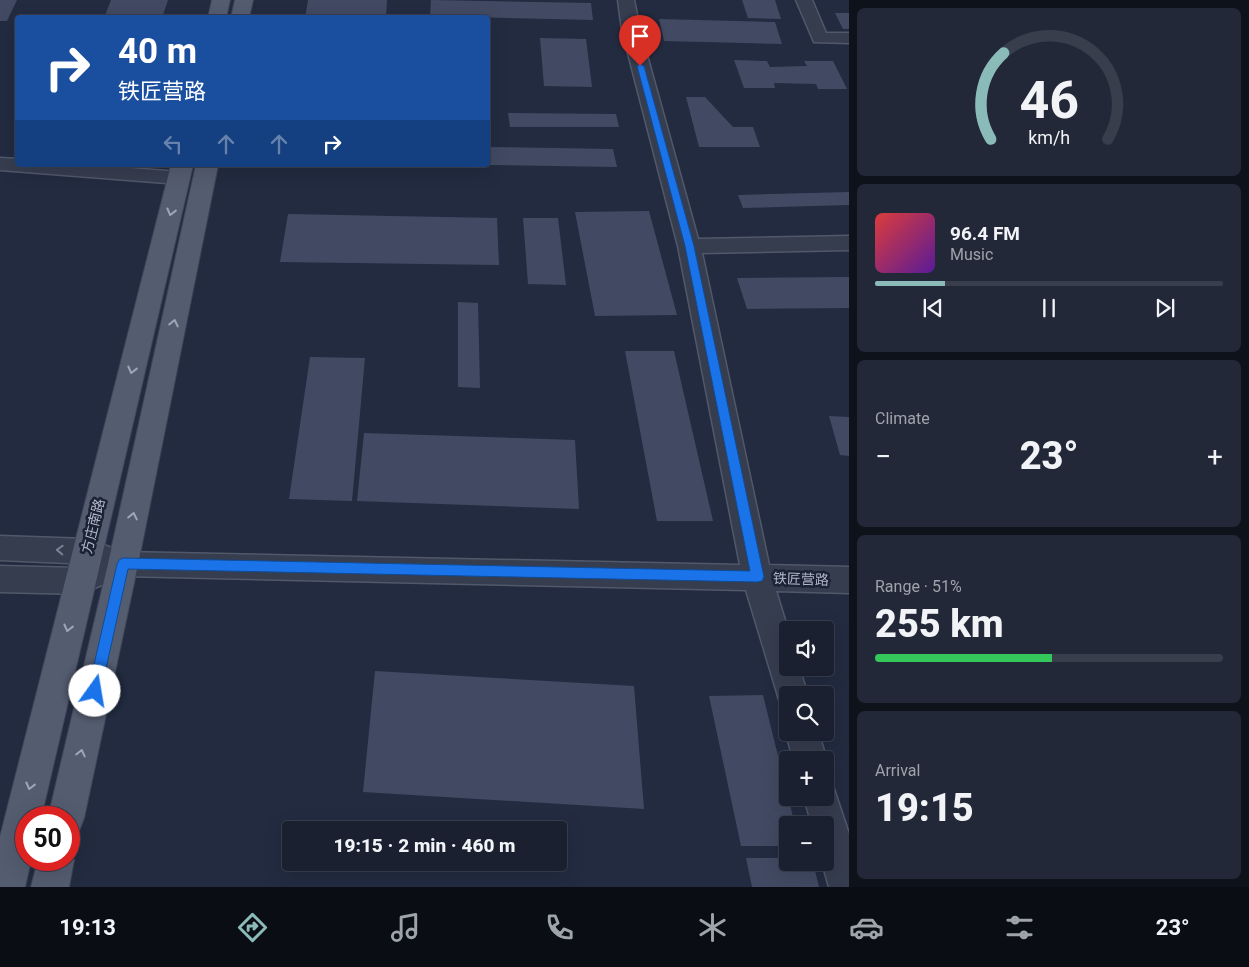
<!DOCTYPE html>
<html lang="en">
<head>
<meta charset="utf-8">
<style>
	body { margin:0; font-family:Roboto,"Noto Sans SC",sans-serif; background:#232838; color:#f1f3f6; height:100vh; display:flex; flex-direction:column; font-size:19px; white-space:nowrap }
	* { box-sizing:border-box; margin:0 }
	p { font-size:16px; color:#9fa3ab }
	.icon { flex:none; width:28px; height:28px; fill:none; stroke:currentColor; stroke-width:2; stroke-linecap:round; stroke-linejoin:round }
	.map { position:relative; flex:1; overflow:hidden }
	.side { display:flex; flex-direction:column; gap:8px; padding:8px; background:#0e121a; width:400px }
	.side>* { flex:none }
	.top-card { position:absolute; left:15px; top:15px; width:475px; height:152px; border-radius:5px; box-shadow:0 5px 20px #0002,0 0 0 1px #383e4c; background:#1a4fa0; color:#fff; overflow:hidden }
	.controls { position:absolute; left:779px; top:621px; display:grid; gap:10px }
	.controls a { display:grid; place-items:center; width:55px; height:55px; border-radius:5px; background:#1a2030; box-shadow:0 5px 20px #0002,0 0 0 1px #383e4c; font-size:25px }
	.speed { position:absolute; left:15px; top:806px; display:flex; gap:10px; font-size:25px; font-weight:700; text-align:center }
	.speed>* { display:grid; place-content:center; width:65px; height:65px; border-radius:50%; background:#1a2030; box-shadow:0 5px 20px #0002,0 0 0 1px #383e4c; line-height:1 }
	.speed .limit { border:8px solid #d22; background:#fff; color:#111 }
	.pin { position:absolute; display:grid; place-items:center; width:42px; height:42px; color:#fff; margin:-51px -21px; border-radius:50% 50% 50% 0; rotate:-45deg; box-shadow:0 0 5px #0007 }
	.pin .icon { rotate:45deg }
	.me { position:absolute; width:55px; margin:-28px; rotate:13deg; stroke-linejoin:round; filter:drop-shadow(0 0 4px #0008) }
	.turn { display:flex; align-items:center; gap:18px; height:105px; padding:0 20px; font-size:22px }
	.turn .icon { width:65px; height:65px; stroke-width:2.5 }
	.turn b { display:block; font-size:35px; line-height:42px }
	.lanes { display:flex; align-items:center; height:48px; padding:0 20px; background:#0003; justify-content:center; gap:25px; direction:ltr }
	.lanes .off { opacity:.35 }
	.big { font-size:38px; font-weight:800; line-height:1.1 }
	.side .widget { flex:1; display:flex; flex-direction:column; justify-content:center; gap:8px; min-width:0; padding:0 18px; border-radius:8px; background:#232838 }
	.side .dial { align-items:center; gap:0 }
	.dial svg { height:130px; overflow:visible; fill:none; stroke:#383e4c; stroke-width:7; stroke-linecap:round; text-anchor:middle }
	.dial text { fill:#f1f3f6; stroke:none }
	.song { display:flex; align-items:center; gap:15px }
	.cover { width:60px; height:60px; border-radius:8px; background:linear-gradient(135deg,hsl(0 70% 55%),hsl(270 70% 35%)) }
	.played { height:5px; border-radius:2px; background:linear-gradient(90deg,#8bbbb9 20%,#383e4c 20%) }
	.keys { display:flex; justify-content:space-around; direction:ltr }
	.heat { display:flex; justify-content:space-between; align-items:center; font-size:28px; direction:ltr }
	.charge { height:8px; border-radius:4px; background:linear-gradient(90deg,#34c759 51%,#383e4c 0) }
	.trip { position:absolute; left:282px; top:821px; width:285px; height:50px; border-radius:5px; background:#1a2030; box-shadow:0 5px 20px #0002,0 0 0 1px #383e4c; font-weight:800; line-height:50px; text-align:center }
	.menu { display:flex; height:80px; justify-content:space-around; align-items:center; background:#0a0d13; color:#9fa3ab }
	.menu .icon { width:35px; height:35px }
	.menu .selected { color:#8bbbb9 }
	.menu b { font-size:22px; color:#f1f3f6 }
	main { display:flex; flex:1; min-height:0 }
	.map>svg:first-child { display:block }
</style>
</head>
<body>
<main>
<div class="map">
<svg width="849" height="887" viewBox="0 0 849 887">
	<rect width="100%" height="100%" fill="#222b40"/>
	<path fill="#414a62" d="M0,0H17L7,21H0Z
		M111,0H168L162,18H104Z
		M308,0H387L386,18H305Z
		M431,0L591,3L593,20L430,16Z
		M742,0H775L781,19L748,18Z
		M835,13H849V29H843Z
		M659,19L775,22L782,44L664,41Z
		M540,38L586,39L592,87L544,86Z
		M734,60L767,61L770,67L807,66L804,61H833L847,89H818L816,84L774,83L775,88H744Z
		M686,97H705L733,127H753L760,147H699Z
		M508,113L616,114L619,127H510Z
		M488,147L613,149L617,167L488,165Z
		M849,192V205L743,208L738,195Z
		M649,211L677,315L595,316L575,212Z
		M288,214L497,218L499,265L280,262Z
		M523,218H558L566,285L528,284Z
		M849,277V308L747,309L737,278Z
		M458,302L478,303L480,388L458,387Z
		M625,351H674L713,521H657Z
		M310,357L365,358L352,501L289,499Z
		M829,416L849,417V456L840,455Z
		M364,433L575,440L579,509L357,501Z
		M375,671L634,686L644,809L363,792Z
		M763,695L795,825H788V846H741L709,696Z
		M746,858H788V862H813L819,887H752Z"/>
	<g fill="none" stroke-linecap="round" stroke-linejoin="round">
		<g stroke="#51586a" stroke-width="3">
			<path id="minor" d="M618,0H634L640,30L698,239L849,236V250L702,253L769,565L849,567V593L776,591L788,630V668H799L808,695H788V708L781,706L746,590L123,576L113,573L109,582L80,594L0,592V566L79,568L89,564L0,560V536L87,539L123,552L740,565L678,246L622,30Z
				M796,0H812L826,33H849V43L814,42Z
				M0,158L18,159V165H92L179,172L186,174L189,178L186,182L179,184L0,170Z
				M788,728V732H818L827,760L825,764V760H793L786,732Z
				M825,783L833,786L849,834V887H829L822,862H825V825H812L804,798H825Z"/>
		</g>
		<g stroke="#3f4658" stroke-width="2">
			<path id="major" d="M212,0H230L226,18H208Z
				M235,0H253L249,18H231Z
				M171,165H193L41,818H26V860H31L25,887H0V837Z
				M196,165H218L138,564L84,818L79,831L69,835V818H48L108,564Z
				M69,847L74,860L69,887H31L38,860H69Z"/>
		</g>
		<use href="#minor" fill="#363d4f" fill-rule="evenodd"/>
		<use href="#major" fill="#545c70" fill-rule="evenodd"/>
	</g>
	<defs><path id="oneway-chevron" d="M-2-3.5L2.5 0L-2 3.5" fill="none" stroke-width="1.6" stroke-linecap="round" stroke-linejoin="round" transform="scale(1.25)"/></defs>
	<g stroke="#9fa6b8">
		<use href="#oneway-chevron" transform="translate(171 212) rotate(104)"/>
		<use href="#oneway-chevron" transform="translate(174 323) rotate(-78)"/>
		<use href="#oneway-chevron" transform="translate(132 370) rotate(104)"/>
		<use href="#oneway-chevron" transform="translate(133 516) rotate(-78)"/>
		<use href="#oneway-chevron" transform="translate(68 628) rotate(104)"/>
		<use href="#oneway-chevron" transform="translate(81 753) rotate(-77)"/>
		<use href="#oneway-chevron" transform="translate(30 786) rotate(104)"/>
	</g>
	<use stroke="#7a8193" href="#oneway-chevron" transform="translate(60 550) rotate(-178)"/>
	<path fill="#1a73e8" stroke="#114b97" d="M640,64L644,66L694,246L764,577L762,581L757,582L128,569L101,691L99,695L95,697L90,695L88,691L117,564L119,560L123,558L750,571L685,246L637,66Z"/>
	<g text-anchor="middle" stroke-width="5" stroke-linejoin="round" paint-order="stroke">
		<g font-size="14" fill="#b2b8ca" stroke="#1b2234">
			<text transform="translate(93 526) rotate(-76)" y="5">方庄南路</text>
			<text transform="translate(801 579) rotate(2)" y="5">铁匠营路</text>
		</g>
	</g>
</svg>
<div class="controls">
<a><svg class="icon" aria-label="sound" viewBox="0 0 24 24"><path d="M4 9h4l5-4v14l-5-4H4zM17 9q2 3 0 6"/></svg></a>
<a><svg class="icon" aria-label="search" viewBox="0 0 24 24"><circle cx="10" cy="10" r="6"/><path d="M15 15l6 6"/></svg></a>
<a>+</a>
<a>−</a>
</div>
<div class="speed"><div class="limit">50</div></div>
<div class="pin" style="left:640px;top:66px;background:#d93025"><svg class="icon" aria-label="arrive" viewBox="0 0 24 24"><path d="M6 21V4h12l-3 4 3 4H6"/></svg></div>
<svg class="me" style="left:95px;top:691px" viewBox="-20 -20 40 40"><circle r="19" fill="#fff"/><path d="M0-13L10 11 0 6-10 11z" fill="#1a73e8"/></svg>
<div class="trip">19:15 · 2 min · 460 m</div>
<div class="top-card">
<div class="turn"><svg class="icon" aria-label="right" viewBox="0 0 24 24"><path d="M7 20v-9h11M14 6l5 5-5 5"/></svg><div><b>40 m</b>铁匠营路</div></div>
<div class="lanes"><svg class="icon off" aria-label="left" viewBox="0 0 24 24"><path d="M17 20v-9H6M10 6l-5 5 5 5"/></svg><svg class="icon off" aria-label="ahead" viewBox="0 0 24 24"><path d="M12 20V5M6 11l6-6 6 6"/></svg><svg class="icon off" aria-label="ahead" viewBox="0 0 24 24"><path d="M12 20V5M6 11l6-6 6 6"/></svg><svg class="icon" aria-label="right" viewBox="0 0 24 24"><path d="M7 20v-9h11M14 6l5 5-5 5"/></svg></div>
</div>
</div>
<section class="side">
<div class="widget dial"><svg viewBox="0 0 100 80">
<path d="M14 69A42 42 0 1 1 86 69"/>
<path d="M14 69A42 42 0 0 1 22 16" stroke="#8bbbb9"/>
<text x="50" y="56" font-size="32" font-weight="700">46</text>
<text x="50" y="72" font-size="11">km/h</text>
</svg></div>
<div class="widget">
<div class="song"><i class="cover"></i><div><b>96.4 FM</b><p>Music</p></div></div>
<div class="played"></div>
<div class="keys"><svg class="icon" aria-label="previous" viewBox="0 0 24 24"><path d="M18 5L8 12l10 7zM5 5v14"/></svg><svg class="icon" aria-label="pause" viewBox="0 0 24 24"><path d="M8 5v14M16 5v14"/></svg><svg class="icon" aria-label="next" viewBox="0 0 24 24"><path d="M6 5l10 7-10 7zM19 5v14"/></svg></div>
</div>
<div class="widget"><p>Climate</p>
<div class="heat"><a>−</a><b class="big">23°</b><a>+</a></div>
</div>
<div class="widget"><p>Range · 51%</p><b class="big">255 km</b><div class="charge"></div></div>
<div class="widget"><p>Arrival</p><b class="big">19:15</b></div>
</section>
</main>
<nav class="menu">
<b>19:13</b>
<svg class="icon selected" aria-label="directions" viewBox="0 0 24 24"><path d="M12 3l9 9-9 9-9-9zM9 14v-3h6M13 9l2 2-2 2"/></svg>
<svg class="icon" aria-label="music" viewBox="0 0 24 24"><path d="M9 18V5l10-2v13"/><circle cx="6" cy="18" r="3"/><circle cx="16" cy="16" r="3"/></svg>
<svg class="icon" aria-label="phone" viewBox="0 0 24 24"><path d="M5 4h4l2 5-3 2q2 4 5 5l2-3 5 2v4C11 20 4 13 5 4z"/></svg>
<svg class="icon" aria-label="climate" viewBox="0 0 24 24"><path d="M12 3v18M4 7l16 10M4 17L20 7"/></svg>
<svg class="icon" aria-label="car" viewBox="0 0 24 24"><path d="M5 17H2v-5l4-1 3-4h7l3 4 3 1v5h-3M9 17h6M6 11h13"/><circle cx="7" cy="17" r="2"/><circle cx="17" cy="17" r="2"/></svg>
<svg class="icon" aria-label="filters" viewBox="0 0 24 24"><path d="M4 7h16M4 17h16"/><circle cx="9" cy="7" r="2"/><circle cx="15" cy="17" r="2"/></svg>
<b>23°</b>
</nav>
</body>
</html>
